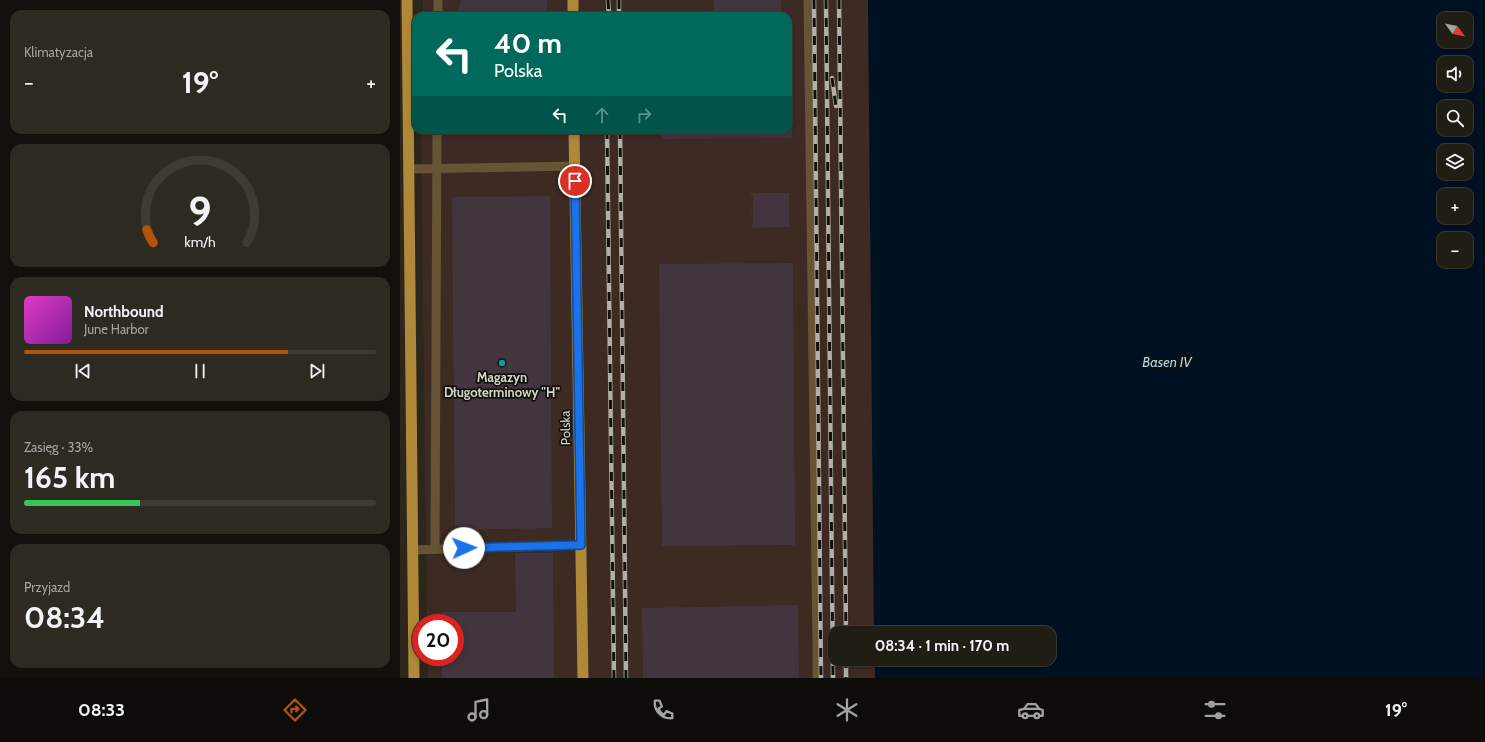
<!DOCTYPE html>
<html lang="pl">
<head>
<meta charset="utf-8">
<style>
	body { margin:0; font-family:Cabin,sans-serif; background:#2d2a22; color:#f1f3f6; height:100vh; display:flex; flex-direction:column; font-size:15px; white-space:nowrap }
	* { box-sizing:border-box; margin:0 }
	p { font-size:13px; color:#a2a2a0 }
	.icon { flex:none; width:22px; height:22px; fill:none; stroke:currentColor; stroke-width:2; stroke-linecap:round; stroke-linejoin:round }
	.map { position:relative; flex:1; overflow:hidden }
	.drawer { display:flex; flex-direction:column; gap:10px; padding:10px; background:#12100b; width:400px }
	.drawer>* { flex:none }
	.top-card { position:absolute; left:12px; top:12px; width:380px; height:122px; border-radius:12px; box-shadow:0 2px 6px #0003,0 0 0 1px #3d3b34; background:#00695c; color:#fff; overflow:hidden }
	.needle { width:26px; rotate:122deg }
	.fabs { position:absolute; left:1037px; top:12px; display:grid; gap:8px }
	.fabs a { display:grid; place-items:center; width:36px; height:36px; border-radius:8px; background:#201d14; box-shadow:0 2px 6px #0003,0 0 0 1px #3d3b34; font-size:20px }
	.speed { position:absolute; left:12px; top:614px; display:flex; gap:8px; font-size:20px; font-weight:700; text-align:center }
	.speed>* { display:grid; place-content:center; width:52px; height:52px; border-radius:50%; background:#201d14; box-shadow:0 2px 6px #0003,0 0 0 1px #3d3b34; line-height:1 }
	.speed .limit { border:6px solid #d22; background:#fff; color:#111 }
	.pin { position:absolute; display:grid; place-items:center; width:34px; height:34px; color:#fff; margin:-17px; border:2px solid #fff; border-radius:50%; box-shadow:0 1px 4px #0007 }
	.me { position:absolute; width:44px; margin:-22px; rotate:88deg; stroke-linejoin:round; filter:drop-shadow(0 0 3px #0008) }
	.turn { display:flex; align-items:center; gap:14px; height:84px; padding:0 16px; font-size:18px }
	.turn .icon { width:52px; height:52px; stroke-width:2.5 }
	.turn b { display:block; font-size:28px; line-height:34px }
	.lanes { display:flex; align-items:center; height:38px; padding:0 16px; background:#0003; justify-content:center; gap:20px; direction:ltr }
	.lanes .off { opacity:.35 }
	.big { font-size:30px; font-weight:700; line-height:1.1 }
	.drawer .widget { flex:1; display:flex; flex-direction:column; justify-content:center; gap:6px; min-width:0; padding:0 14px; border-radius:12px; background:#2d2a22 }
	.drawer .dial { align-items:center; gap:0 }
	.dial svg { height:104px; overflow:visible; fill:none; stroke:#3d3b34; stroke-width:7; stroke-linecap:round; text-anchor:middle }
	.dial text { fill:#f1f3f6; stroke:none }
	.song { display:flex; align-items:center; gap:12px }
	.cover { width:48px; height:48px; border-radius:6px; background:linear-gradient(135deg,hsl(310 70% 55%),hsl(290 70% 35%)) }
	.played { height:4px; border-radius:2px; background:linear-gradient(90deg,#b45309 75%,#3d3b34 75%) }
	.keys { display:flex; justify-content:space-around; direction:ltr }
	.heat { display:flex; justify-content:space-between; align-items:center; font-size:22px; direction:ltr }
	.charge { height:6px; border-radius:3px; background:linear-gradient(90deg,#34c759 33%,#3d3b34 0) }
	.trip { position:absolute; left:428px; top:626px; width:228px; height:40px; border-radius:12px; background:#201d14; box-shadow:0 2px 6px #0003,0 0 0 1px #3d3b34; font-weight:700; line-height:40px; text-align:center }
	.menu { display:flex; height:64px; justify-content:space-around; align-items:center; background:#0d0c08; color:#a2a2a0 }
	.menu .icon { width:28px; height:28px }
	.menu .on { color:#b45309 }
	.menu b { font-size:18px; color:#f1f3f6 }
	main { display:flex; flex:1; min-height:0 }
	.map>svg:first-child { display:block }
</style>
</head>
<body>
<main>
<section class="drawer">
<div class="widget"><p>Klimatyzacja</p>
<div class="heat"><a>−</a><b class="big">19°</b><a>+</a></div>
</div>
<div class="widget dial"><svg viewBox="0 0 100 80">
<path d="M14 69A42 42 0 1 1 86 69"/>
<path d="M14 69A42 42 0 0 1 9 59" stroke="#b45309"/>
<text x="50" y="56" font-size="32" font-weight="700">9</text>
<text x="50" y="72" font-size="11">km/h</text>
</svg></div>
<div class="widget">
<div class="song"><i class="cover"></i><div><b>Northbound</b><p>June Harbor</p></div></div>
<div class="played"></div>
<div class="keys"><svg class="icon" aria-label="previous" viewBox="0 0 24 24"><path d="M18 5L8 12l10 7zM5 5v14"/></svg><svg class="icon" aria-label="pause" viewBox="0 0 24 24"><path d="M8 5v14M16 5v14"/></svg><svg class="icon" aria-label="next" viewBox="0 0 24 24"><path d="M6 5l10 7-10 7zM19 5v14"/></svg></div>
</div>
<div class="widget"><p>Zasięg · 33%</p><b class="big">165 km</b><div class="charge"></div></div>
<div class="widget"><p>Przyjazd</p><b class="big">08:34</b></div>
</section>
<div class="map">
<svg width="1085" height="678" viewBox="0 0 1085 678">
	<rect width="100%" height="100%" fill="#2b271a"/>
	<path fill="#3c2a23" d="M23,0H468L474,633H435V659H475V678H28L27,657H55V623H27L21,130H388V16H23Z"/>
	<path fill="#012" fill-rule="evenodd" d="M468,0H1085V678H475V659H649V633H474ZM1044,19H1066V41H1044ZM1044,63H1066V85H1044ZM1044,107H1066V129H1044ZM1044,151H1066V173H1044ZM1044,195H1066V217H1044ZM1044,239H1066V261H1044Z"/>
	<path fill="#43353d" d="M61,0H147V16H57Z
		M314,0H381V16H323V13H314Z
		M388,19H391L392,138L262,139L261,130H388Z
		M51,130H130V131L51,133Z
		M351,193H389V227L352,228V225H353V211H351V209H353V196H351Z
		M150,196L152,528L55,530L52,197Z
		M393,263L395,545L262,546L259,264Z
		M115,553H153L154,678H42V657H55V623H42V612H116Z
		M398,605L399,678H243L242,608Z"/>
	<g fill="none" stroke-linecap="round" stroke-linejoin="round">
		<path stroke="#665435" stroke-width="9" d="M408,0L417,647V678
			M38,16V0
			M8,169L175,166
			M35,549L37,130
			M12,550L181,545"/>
		<path stroke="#b08839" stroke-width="11" d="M7,0L14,678
			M173,0V16
			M174,130L183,678"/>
		<g stroke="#b2b0a6" stroke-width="4.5">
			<path id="rail" d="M208,0L209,16
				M219,0V16
				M414,0L421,678
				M426,0L433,678
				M439,0L446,633
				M432,78L436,106
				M207,130L214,678
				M220,130L226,678
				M446,659V678"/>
		</g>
		<use href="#rail" stroke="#12100a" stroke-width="3" stroke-dasharray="9" stroke-linecap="butt"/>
	</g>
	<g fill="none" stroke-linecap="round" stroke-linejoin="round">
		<g stroke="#114b97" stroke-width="10">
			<path id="route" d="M64,548L181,545L175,181"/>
		</g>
		<use href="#route" stroke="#1a73e8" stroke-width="7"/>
	</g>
	<circle fill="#0f9aa8" stroke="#12100a" stroke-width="1.5" cx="102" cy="363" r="4"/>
	<g text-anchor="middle" stroke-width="3.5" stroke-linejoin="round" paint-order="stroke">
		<g font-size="13" font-weight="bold" fill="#d4d2c9" stroke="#12100a">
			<text x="102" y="382">Magazyn<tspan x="102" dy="15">Długoterminowy "H"</tspan></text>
		</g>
		<g font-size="13" fill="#d4d2c9" stroke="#12100a">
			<text transform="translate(165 428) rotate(-91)" y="5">Polska</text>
		</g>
		<g font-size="14" font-style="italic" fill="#b0d4f3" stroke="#12100a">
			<text x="767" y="367">Basen IV</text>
		</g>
	</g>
</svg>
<div class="fabs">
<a><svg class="needle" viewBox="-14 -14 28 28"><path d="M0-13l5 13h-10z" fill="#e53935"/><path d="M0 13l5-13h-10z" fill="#a2a2a0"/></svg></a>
<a><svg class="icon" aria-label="sound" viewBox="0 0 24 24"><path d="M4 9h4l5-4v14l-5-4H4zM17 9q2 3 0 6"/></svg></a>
<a><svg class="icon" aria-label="search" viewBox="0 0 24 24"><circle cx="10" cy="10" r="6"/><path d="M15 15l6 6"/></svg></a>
<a><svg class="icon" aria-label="layers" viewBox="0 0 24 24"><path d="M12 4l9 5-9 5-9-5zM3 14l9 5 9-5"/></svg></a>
<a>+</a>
<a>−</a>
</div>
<div class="speed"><div class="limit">20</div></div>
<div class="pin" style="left:175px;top:181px;background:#d93025"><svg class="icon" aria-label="arrive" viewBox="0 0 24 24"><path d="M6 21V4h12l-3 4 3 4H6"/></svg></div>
<svg class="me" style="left:64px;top:548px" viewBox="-20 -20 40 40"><circle r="19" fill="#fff"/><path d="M0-13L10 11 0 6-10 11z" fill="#1a73e8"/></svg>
<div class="trip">08:34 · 1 min · 170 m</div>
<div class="top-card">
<div class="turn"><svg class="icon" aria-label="left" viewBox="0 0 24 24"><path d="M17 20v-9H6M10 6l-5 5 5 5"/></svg><div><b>40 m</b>Polska</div></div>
<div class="lanes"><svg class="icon" aria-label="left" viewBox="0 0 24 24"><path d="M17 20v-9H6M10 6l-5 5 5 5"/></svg><svg class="icon off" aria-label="ahead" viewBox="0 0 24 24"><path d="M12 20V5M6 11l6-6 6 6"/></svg><svg class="icon off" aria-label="right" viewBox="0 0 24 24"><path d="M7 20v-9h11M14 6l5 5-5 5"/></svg></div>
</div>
</div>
</main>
<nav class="menu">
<b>08:33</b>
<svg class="icon on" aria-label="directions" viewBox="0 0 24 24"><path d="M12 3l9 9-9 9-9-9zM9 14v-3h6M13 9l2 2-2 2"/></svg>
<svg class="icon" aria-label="music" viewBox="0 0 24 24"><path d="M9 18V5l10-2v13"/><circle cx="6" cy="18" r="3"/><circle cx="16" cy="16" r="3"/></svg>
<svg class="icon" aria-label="phone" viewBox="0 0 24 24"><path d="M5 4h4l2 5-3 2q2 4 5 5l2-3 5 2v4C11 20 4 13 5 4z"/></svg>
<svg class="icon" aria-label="climate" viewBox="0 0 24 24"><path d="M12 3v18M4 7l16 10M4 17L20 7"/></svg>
<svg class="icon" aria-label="car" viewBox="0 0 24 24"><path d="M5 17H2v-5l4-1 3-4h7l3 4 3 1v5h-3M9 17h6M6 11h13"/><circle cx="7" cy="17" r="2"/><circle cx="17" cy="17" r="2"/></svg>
<svg class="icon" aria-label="filters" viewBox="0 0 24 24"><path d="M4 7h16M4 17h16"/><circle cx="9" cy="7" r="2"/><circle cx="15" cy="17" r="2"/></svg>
<b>19°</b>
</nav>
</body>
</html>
